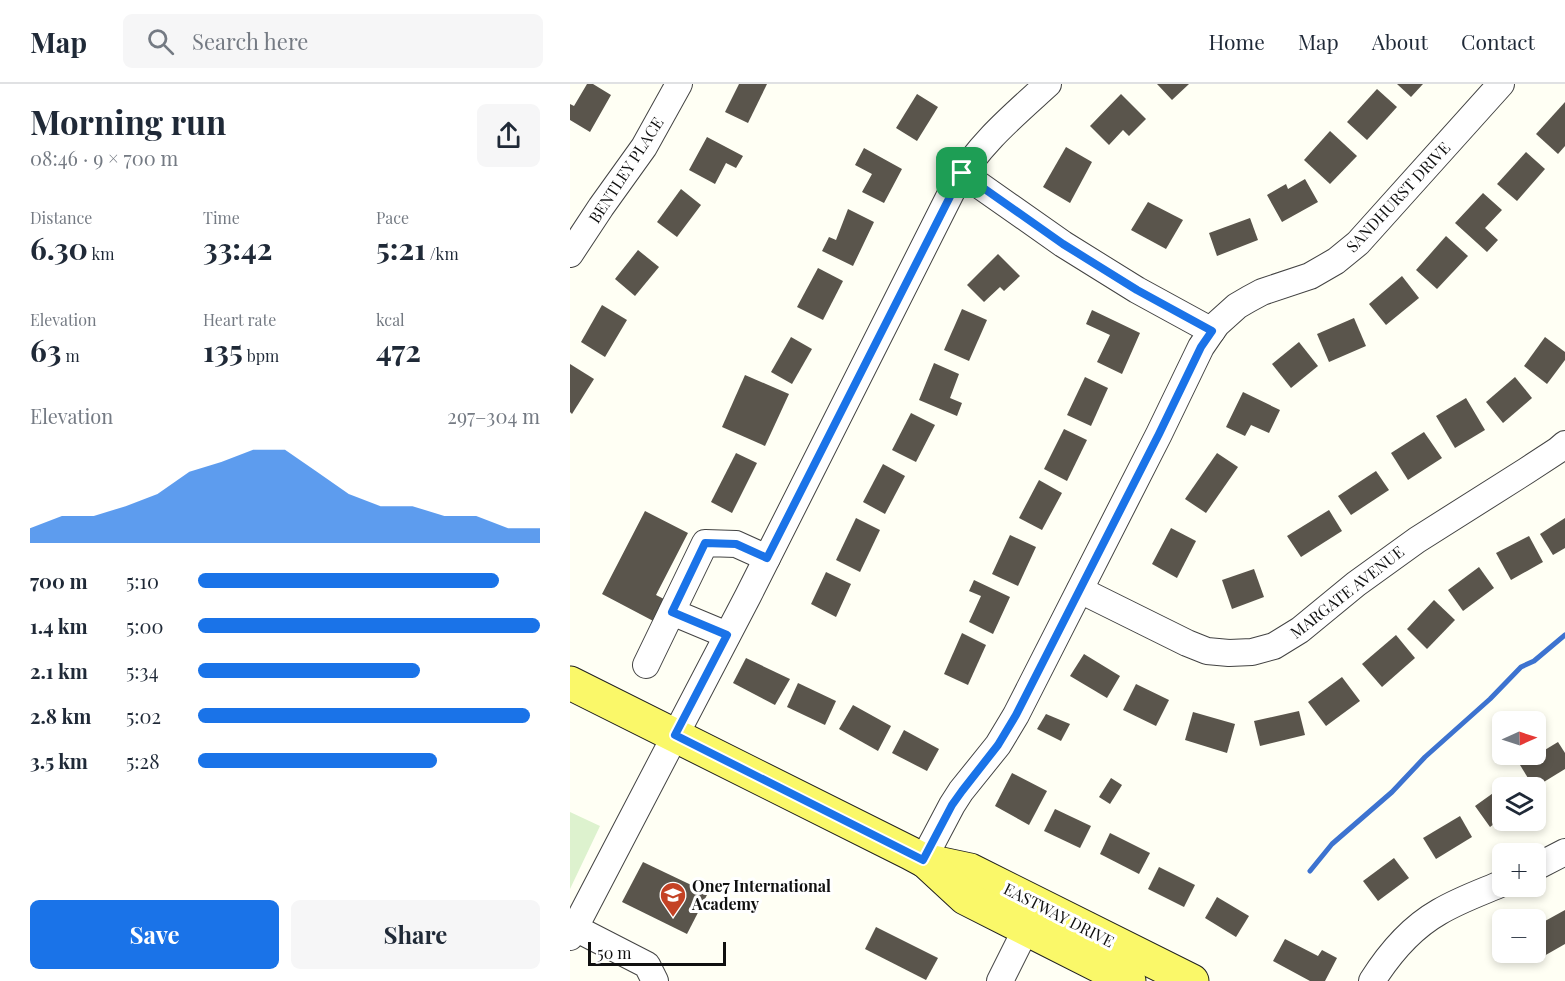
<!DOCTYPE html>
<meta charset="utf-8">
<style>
body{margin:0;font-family:"Playfair Display",serif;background:#f6f6f7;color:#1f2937;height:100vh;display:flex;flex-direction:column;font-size:22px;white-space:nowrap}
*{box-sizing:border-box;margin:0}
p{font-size:20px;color:#747a83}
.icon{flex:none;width:33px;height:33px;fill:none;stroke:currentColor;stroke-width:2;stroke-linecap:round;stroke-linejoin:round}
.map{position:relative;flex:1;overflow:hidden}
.sheet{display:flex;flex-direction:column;background:#fff;width:570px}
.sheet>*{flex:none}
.needle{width:39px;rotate:87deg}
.tools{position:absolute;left:922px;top:627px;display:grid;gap:12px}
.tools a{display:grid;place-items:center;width:54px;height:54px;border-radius:9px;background:#fff;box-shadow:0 3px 9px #0003;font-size:30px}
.scale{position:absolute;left:18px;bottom:15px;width:138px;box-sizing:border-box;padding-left:6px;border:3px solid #101010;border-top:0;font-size:16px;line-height:21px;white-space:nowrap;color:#101010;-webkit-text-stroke:4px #fff;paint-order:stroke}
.pin{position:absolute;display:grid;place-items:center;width:51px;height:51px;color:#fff;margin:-26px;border-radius:12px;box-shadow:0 3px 9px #0006}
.round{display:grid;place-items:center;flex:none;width:63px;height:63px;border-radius:9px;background:#f6f6f7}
.overview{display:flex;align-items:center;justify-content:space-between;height:102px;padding:0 30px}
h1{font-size:33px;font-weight:700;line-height:45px}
.figures{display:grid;grid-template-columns:repeat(3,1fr);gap:9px;height:102px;padding:6px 30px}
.figures div{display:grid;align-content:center}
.figures b{font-size:30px;font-weight:700}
.figures small{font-size:16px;font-weight:400}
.figures p{font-size:16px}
.chart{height:168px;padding:12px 30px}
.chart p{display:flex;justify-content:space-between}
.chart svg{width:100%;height:108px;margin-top:6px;fill:#1a73e8;opacity:.7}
.primary-button{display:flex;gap:12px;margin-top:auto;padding:12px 30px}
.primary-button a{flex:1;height:69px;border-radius:9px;background:#1a73e8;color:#fff;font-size:24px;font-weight:700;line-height:69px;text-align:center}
.primary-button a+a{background:#f6f6f7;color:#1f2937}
ul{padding:0 30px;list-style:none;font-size:20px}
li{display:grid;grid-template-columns:96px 72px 1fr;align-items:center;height:45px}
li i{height:15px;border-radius:8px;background:#1a73e8}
header{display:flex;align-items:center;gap:36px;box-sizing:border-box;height:84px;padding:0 30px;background:#fff;border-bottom:2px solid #e0e1e3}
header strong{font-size:28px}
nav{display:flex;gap:33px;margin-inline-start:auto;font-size:21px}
.search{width:420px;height:54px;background:#f6f6f7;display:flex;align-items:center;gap:15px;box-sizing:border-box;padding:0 21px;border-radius:9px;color:#747a83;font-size:22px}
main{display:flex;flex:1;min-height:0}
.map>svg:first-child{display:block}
.pitch{fill:#ddf2ce}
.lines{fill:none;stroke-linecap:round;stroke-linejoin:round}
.stream{stroke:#3d73d0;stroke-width:5}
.building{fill:#5a554c}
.minor-casing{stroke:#434343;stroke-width:28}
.major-casing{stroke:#212121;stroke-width:35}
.minor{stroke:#fff;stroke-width:26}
.major{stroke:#faf869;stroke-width:33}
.route-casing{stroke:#fff;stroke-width:12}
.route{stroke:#1a73e8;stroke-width:8}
.labels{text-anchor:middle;stroke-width:6;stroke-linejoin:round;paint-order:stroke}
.street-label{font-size:16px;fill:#101010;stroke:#fff}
.poi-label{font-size:16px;font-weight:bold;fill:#101010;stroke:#fff;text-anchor:start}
</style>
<header>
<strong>Map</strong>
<div class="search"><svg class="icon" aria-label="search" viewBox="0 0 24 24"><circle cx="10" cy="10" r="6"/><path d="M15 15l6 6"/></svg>Search here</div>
<nav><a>Home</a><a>Map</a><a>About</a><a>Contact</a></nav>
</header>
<main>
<section class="sheet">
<div class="overview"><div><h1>Morning run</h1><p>08:46 · 9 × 700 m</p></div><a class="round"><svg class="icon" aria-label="share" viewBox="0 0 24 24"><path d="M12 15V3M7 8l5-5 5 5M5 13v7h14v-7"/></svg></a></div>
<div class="figures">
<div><p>Distance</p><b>6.30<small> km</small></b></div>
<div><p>Time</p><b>33:42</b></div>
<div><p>Pace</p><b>5:21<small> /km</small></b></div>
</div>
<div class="figures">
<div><p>Elevation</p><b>63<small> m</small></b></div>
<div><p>Heart rate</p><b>135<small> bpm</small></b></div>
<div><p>kcal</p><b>472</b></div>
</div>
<div class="chart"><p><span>Elevation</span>297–304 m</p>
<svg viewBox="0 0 160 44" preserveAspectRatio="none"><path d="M0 44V38L10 33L20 33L30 29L40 24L50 15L60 11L70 6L80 6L90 15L100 24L110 29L120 29L130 33L140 33L150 38L160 38V44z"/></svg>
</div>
<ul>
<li><b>700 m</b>5:10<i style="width:88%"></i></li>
<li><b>1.4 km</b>5:00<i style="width:100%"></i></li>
<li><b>2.1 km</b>5:34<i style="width:65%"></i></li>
<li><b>2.8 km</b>5:02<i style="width:97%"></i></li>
<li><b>3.5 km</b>5:28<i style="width:70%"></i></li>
</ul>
<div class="primary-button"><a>Save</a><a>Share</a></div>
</section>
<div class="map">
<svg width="995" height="897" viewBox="0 0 995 897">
<rect width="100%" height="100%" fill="#fffff4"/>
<path class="pitch" d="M 0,728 L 30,742 L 0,805 Z"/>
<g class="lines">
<path class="stream" d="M 740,787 L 762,760 L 822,708 L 855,673 L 920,615 L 951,583 L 964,577 L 995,551"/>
</g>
<g class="building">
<path d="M 17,0 L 23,0 L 41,11 L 20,48 L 0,36 L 0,20 L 4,22 Z"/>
<path d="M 169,0 L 197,0 L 178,39 L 155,28 Z"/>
<path d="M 587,0 L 619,0 L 602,16 Z"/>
<path d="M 827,0 L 853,0 L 841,13 Z"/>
<path d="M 807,5 L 827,23 L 797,56 L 777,38 Z"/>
<path d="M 347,10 L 368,23 L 347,57 L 326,44 Z"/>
<path d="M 551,10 L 576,35 L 559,52 L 553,46 L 539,61 L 520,42 Z"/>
<path d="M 995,18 L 995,62 L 988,70 L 966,50 Z"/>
<path d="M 760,47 L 787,72 L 760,100 L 734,76 Z"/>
<path d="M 137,53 L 173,72 L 166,84 L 156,79 L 145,100 L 119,86 Z"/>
<path d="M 496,63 L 522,78 L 500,119 L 473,103 Z"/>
<path d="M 294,64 L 332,85 L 314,119 L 292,108 L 302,90 L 285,81 Z"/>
<path d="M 956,68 L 975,85 L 947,117 L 927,100 Z"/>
<path d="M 735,95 L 748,118 L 712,138 L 697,111 L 716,100 L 718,105 Z"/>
<path d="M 111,105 L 131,121 L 107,153 L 87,138 Z"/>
<path d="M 913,109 L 932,126 L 915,144 L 928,156 L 917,168 L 885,139 Z"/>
<path d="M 578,118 L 613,136 L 596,165 L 561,146 Z"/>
<path d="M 278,125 L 304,138 L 283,182 L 252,167 L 259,153 L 266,156 Z"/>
<path d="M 680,134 L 688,156 L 647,172 L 639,149 Z"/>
<path d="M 876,152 L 898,172 L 867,205 L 846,186 Z"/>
<path d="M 68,166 L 89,183 L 65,212 L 45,195 Z"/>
<path d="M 428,170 L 450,192 L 434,207 L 430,203 L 414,218 L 397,201 Z"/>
<path d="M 248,184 L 273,197 L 253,236 L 227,223 Z"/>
<path d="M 832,192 L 849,214 L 816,241 L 799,220 Z"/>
<path d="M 32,221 L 57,236 L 35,273 L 11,258 Z"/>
<path d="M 392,225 L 417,236 L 399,277 L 374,266 Z"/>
<path d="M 522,226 L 570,249 L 552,290 L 527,278 L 540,251 L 516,240 Z"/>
<path d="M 784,234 L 796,262 L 759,278 L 747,250 Z"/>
<path d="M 221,253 L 242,265 L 222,300 L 201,288 Z"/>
<path d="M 975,253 L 995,268 L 995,276 L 977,300 L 954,282 Z"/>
<path d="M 729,258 L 748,282 L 721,304 L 702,280 Z"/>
<path d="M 364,279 L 389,290 L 380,314 L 392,319 L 387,332 L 349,316 Z"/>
<path d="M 0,280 L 24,295 L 2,330 L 0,328 Z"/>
<path d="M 175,291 L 219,310 L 195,362 L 152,343 Z"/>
<path d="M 515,293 L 538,304 L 521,342 L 497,331 Z"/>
<path d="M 945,293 L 962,314 L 933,339 L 916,318 Z"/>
<path d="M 673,308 L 710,326 L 699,349 L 681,341 L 675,352 L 656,343 Z"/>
<path d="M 896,314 L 915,346 L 885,364 L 866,332 Z"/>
<path d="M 341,329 L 365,341 L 346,378 L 322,366 Z"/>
<path d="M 494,345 L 517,356 L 497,397 L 474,385 Z"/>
<path d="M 854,348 L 872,374 L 838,396 L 821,369 Z"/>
<path d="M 166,369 L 187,379 L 162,429 L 141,418 Z"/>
<path d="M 647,369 L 668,383 L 636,429 L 615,415 Z"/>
<path d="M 313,380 L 335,392 L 315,430 L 293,418 Z"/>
<path d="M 806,387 L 819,406 L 781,431 L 768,412 Z"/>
<path d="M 469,396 L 492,409 L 472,446 L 449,434 Z"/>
<path d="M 759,426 L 772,447 L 731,473 L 717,452 Z"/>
<path d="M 75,427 L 118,449 L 86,511 L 100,518 L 89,540 L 32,510 Z"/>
<path d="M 286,434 L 310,446 L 290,488 L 266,476 Z"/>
<path d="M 995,434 L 995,464 L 983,471 L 970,450 Z"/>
<path d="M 601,444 L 626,457 L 607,494 L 582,480 Z"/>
<path d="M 440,451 L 466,463 L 448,502 L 422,490 Z"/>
<path d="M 959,452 L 973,478 L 941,496 L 926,469 Z"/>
<path d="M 909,483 L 924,504 L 893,527 L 878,506 Z"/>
<path d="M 684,485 L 694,513 L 662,525 L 652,496 Z"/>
<path d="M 256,488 L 281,500 L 266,533 L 241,520 Z"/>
<path d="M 404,496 L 440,513 L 423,550 L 399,538 L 411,512 L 399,507 Z"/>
<path d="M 864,516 L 885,536 L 857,565 L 837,545 Z"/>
<path d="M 392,549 L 416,561 L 398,601 L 374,590 Z"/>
<path d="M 826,551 L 845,574 L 812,603 L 792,580 Z"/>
<path d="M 514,570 L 550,592 L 537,614 L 500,592 Z"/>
<path d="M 176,574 L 220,595 L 205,621 L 163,599 Z"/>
<path d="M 772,593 L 790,617 L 756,642 L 738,618 Z"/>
<path d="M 228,599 L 266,617 L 255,641 L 217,623 Z"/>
<path d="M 566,600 L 599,616 L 586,642 L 553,626 Z"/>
<path d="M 283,621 L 321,642 L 308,667 L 269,645 Z"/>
<path d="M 729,627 L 735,651 L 690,662 L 684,637 Z"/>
<path d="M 623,628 L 665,640 L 657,669 L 615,656 Z"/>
<path d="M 476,630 L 500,640 L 491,657 L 467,645 Z"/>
<path d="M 334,646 L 369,665 L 357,687 L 322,669 Z"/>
<path d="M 988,658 L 995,669 L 995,685 L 964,704 L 950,681 Z"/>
<path d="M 442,689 L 477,707 L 459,741 L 425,722 Z"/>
<path d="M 541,694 L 552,701 L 540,720 L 529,713 Z"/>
<path d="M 940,697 L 945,704 L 933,704 L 933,733 L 920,743 L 905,722 Z"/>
<path d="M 485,725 L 521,742 L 510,764 L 474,747 Z"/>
<path d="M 890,732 L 902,753 L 866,775 L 853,754 Z"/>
<path d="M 540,749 L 580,769 L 569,790 L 530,770 Z"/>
<path d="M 824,774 L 839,794 L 808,817 L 793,797 Z"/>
<path d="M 73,778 L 138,809 L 117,850 L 52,818 Z"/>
<path d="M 589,783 L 625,801 L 614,823 L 578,805 Z"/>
<path d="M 647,813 L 679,832 L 666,853 L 635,834 Z"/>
<path d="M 995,826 L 995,860 L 967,876 L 963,868 L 966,868 L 966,842 Z"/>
<path d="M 306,843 L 368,874 L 356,896 L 295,865 Z"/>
<path d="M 715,855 L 748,872 L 752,866 L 767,874 L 755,897 L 740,897 L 703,877 Z"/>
</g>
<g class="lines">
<g class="minor-casing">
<g id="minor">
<path d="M 392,89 L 493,160 L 567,206 L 642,247"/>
<path d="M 0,170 L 31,123 L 74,63 L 109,0"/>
<path d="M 510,506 L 617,559 L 637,567 L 659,569 L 682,568 L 704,562 L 730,546 L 786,500 L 847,456 L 956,387 L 988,366 L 995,360"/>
<path d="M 102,528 L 157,551"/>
<path d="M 76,581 L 135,459 L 166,460 L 197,474"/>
<path d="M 353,776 L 382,721 L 391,707 L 428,661 L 446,631 L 589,350 L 631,263 L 642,247 L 647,240 L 667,222 L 679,215 L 692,208 L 740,192 L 766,177 L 788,159 L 931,0"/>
<path d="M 966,783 L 995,768"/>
<path d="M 5,844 L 77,881 L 85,897"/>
<path d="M 0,853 L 178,512 L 385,101 C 410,59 443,32 478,0"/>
<path d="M 430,897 L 456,845"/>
<path d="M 802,897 C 819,870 841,844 869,828 C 889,816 912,808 933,799"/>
</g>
</g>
<g class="major-casing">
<g id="major">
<path d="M 0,599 L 340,769 L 353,776 L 400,786 L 622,897"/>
<path d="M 355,777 L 395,814 L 559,897"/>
</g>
</g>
<use href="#minor" class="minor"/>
<use href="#major" class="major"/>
</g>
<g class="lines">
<g class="route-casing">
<path id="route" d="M 392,89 L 493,160 L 567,206 L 642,247 L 631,263 L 589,350 L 446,631 L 428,661 L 392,707 L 382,721 L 353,776 L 105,651 L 157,551 L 102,528 L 135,459 L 166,460 L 197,474 Z"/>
</g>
<use href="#route" class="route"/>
</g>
<defs>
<g id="school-pin" transform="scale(1.35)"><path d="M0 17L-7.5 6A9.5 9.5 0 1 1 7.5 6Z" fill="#c44225" stroke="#fff"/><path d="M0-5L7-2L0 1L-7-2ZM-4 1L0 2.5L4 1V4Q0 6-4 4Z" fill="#fff"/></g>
</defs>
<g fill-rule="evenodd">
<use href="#school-pin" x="103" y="811"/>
</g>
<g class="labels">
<g class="street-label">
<text transform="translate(56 86) rotate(-57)" y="6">BENTLEY PLACE</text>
<text transform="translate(828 113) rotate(-47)" y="6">SANDHURST DRIVE</text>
<text transform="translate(777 508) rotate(-38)" y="6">MARGATE AVENUE</text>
<text transform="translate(489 831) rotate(27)" y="6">EASTWAY DRIVE</text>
</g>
<g class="poi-label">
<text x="122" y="808">One7 International<tspan x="122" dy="18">Academy</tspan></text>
</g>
</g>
</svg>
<div class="tools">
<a><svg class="needle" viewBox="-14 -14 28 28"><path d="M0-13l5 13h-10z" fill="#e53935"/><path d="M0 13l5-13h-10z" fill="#747a83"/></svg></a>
<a><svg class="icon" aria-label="layers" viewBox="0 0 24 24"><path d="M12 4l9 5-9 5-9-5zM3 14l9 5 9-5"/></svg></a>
<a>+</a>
<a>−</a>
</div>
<div class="scale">50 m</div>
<div class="pin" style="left:392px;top:89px;background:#1e9e55"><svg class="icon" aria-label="arrive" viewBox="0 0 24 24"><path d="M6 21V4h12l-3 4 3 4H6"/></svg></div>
</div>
</main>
